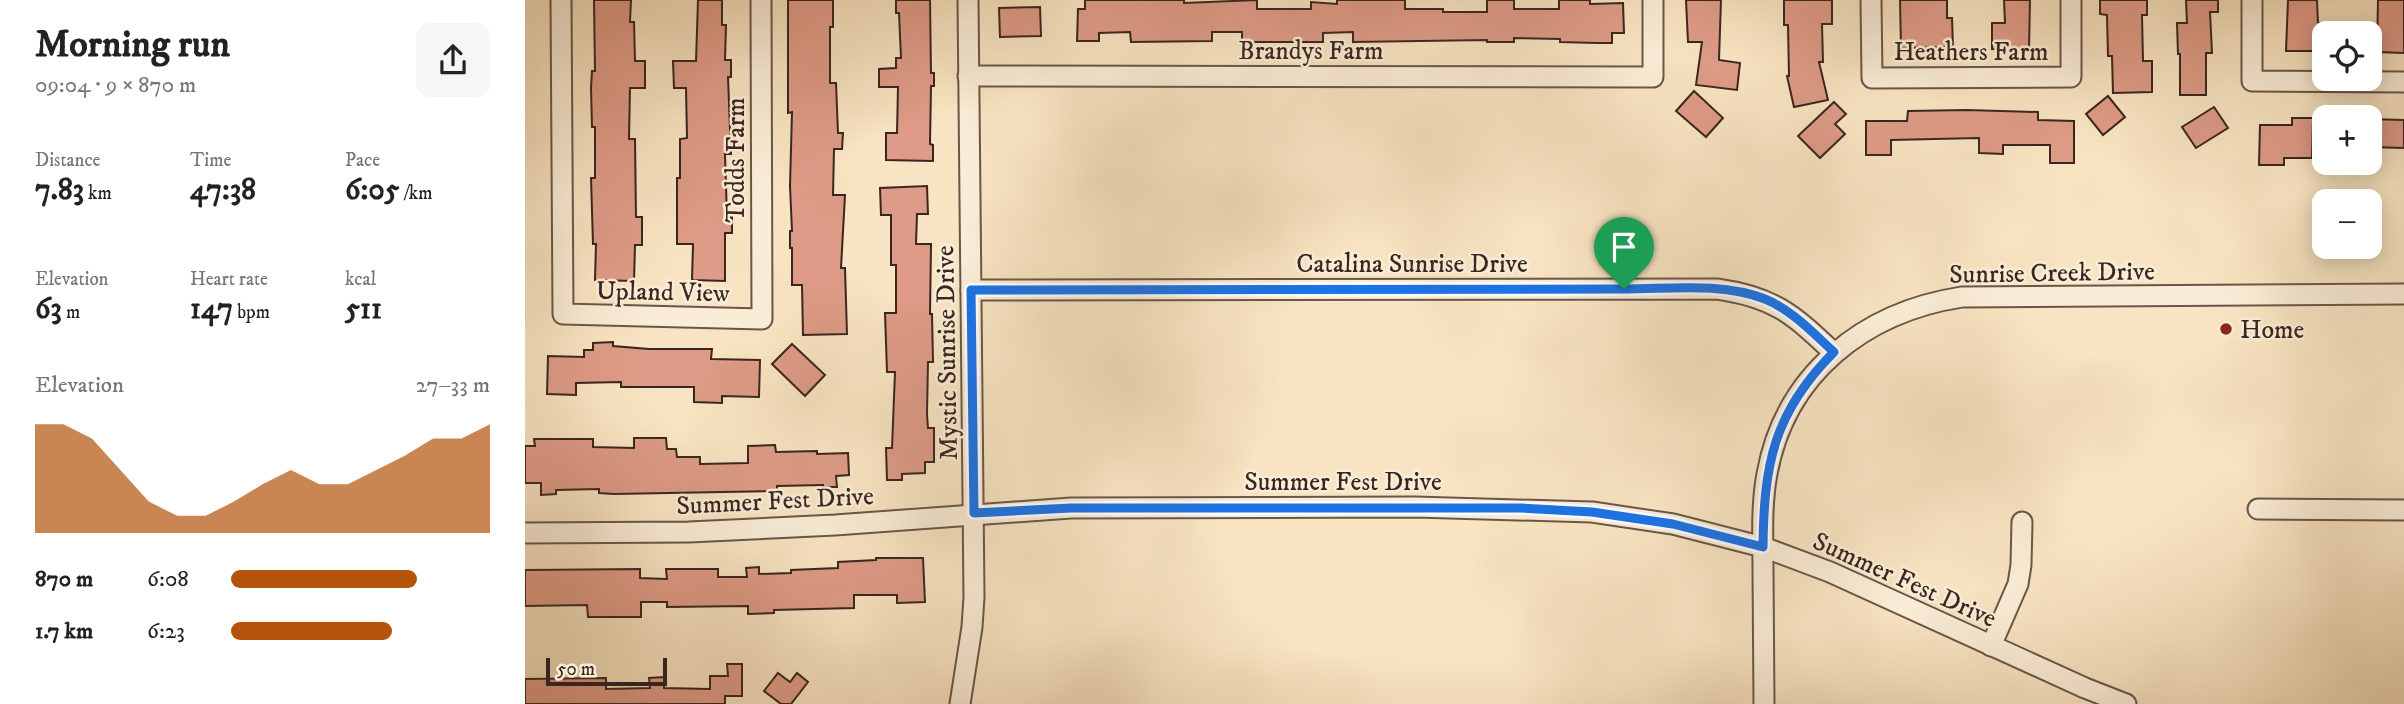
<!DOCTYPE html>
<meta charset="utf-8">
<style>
body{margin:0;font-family:"IM FELL DW Pica",serif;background:#f6f6f6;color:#222;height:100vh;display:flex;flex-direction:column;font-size:26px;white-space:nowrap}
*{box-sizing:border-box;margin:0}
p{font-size:23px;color:#767676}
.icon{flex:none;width:38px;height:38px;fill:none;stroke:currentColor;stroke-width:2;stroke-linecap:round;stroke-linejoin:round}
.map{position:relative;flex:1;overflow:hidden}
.drawer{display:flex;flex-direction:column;background:#fff;width:525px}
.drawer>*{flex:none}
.fabs{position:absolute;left:1787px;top:21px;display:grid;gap:14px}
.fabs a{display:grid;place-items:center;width:70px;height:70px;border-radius:14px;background:#fff;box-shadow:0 4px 18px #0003;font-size:35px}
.scale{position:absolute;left:21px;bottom:18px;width:121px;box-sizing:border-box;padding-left:7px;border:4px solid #3a261f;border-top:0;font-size:19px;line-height:24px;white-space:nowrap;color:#3a261f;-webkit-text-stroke:5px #faedd7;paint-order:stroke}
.pin{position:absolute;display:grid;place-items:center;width:60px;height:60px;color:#fff;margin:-72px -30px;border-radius:50% 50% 50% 0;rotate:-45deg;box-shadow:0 0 7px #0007}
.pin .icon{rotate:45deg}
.round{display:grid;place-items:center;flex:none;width:74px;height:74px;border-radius:14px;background:#f6f6f6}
.overview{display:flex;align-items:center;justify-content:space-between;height:119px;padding:0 35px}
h1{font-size:38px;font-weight:700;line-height:52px}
.stats{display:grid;grid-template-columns:repeat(3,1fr);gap:10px;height:119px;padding:7px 35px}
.stats div{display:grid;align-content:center}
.stats b{font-size:30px;font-weight:700}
.stats small{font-size:19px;font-weight:400}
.stats p{font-size:19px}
.chart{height:196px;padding:14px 35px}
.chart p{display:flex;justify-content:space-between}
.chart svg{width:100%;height:126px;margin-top:7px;fill:#b45309;opacity:.7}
ul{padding:0 35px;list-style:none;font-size:23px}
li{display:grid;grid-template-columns:112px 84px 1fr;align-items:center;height:52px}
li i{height:18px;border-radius:9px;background:#b45309}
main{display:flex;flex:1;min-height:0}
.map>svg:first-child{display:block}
.building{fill:#de9b87;stroke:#3a261f;stroke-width:2}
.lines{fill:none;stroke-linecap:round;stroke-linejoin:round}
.minor-casing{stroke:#6a5648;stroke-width:23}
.minor{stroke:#faedd7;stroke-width:19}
.route-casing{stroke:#fff;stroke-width:14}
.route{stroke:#1a73e8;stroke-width:9}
.poi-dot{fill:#8f2418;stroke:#faedd7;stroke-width:2.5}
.labels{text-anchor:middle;stroke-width:5;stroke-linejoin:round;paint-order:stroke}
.street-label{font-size:26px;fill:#3a261f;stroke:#faedd7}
.poi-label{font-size:26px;fill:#3a261f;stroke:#faedd7;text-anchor:start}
</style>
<main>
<section class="drawer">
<div class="overview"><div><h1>Morning run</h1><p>09:04 · 9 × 870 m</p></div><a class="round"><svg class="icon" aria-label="share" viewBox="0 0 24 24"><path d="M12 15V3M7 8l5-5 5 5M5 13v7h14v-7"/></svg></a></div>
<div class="stats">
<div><p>Distance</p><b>7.83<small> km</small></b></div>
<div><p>Time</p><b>47:38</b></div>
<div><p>Pace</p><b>6:05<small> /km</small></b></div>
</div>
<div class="stats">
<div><p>Elevation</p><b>63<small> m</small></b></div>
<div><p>Heart rate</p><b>147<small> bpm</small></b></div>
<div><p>kcal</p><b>511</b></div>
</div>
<div class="chart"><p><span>Elevation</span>27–33 m</p>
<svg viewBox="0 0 160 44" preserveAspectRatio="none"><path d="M0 44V6L10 6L20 11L30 22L40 33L50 38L60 38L70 33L80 27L90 22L100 27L110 27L120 22L130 17L140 11L150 11L160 6V44z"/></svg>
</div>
<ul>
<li><b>870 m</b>6:08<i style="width:72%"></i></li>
<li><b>1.7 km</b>6:23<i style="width:62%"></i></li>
</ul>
</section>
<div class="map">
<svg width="1879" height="704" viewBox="0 0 1879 704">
<rect width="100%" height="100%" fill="#f8e4c2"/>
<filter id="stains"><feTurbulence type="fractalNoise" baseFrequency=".00286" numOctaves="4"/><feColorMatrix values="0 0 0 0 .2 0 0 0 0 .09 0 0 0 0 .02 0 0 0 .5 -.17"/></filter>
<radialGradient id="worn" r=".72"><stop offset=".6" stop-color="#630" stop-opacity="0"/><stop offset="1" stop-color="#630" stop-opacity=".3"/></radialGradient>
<g class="building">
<path d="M 69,0 L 106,0 L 105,22 L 109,22 L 110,61 L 120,61 L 120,88 L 105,88 L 104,139 L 110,139 L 111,217 L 117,217 L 117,245 L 110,245 L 109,281 L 70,280 L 71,244 L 68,244 L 66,178 L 70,178 L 70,127 L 67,127 L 66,88 L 67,71 L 70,71 Z"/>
<path d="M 173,0 L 197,0 L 197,25 L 201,25 L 200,60 L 206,60 L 206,77 L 203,77 L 206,154 L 200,154 L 202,217 L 207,217 L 207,233 L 200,233 L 200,281 L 167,280 L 168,244 L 152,244 L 152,178 L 155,178 L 155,139 L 162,138 L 161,88 L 149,88 L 148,61 L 171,61 Z"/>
<path d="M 263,0 L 308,0 L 308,27 L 305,27 L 305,83 L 311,83 L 313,133 L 318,133 L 317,149 L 309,149 L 308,195 L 320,195 L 316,268 L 320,268 L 322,334 L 278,335 L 277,285 L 267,285 L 267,248 L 265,248 L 265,231 L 267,231 L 265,186 L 267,112 L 263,113 Z"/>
<path d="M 371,0 L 405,0 L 406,73 L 409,73 L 409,86 L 406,86 L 405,144 L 408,145 L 408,161 L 361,160 L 361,133 L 372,133 L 373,87 L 354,87 L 354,69 L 371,68 L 371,58 L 376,58 L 374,13 L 371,13 Z"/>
<path d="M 560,0 L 659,0 L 659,3 L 732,0 L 732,9 L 786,9 L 786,2 L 812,4 L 812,0 L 880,0 L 880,9 L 918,9 L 918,12 L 962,12 L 962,0 L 989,0 L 989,9 L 1034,9 L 1034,0 L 1065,0 L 1065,4 L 1098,3 L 1099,33 L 1087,33 L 1087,43 L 1072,43 L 1035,42 L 1035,39 L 989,38 L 989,42 L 962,42 L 962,40 L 828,42 L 828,32 L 798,33 L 798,42 L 717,42 L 717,32 L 687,32 L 687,41 L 606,42 L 605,32 L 574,33 L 574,41 L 552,41 L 553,9 L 560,9 Z"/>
<path d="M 1161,0 L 1196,0 L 1194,60 L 1215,63 L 1212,90 L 1171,85 L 1177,42 L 1163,42 Z"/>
<path d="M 1259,0 L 1307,0 L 1307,24 L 1297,24 L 1298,62 L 1294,62 L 1303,100 L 1269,107 L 1262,76 L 1264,76 L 1263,25 L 1259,25 Z"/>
<path d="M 1375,0 L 1422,0 L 1422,18 L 1427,18 L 1428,47 L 1376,48 Z"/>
<path d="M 1479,0 L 1505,0 L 1504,50 L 1467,49 L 1467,23 L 1480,23 Z"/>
<path d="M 1575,0 L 1622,0 L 1622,15 L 1617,15 L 1618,61 L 1627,61 L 1627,92 L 1588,93 L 1587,56 L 1583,56 L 1582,15 L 1575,14 Z"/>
<path d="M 1661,0 L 1693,0 L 1693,12 L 1685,12 L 1687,53 L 1681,53 L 1681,95 L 1655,95 L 1655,54 L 1653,54 L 1652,23 L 1662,23 Z"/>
<path d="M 1763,0 L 1792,0 L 1793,23 L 1799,23 L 1799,51 L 1761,51 Z"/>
<path d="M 1853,0 L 1879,0 L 1879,53 L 1852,52 Z"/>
<path d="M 515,7 L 516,36 L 475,37 L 474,8 Z"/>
<path d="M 1169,91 L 1198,118 L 1181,137 L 1151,111 Z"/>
<path d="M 1583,96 L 1600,117 L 1578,135 L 1561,114 Z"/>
<path d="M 1309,102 L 1321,114 L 1310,124 L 1320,134 L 1295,158 L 1273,136 Z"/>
<path d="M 1689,107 L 1703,128 L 1671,148 L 1657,127 Z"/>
<path d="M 1442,110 L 1513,112 L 1513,120 L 1549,121 L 1549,163 L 1525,163 L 1525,145 L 1478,145 L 1478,154 L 1454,153 L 1454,138 L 1366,140 L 1366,155 L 1341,155 L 1341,121 L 1382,121 L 1383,111 Z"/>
<path d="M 1767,118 L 1788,118 L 1787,158 L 1759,158 L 1759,165 L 1734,165 L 1735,125 L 1767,125 Z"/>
<path d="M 1844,119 L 1879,120 L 1879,148 L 1844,147 Z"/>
<path d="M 402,186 L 403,214 L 392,214 L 391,244 L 406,244 L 405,314 L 407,314 L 408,362 L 403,362 L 402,414 L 403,428 L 409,428 L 409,462 L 400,462 L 400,473 L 377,474 L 377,480 L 362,480 L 361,448 L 367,448 L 370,372 L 362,372 L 360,313 L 371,313 L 371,265 L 366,265 L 366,215 L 356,215 L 355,188 Z"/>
<path d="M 88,342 L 88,346 L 124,349 L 187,349 L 186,359 L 235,360 L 234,397 L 197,396 L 197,403 L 169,402 L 169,387 L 96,387 L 96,382 L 51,383 L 51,395 L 22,394 L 23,356 L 59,357 L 59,350 L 68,350 L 68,343 Z"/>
<path d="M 267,344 L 300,375 L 280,396 L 247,364 Z"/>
<path d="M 109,438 L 141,438 L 142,449 L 151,449 L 152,457 L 175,457 L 175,464 L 223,463 L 223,446 L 250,445 L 251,452 L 292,451 L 292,454 L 323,453 L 324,475 L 311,476 L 312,487 L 298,487 L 298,485 L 252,486 L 252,491 L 89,494 L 74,493 L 74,489 L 31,490 L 31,494 L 16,495 L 16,483 L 0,483 L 0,446 L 10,446 L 9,439 L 68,439 L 68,447 L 109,448 Z"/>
<path d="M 351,558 L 398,558 L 400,602 L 372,603 L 372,595 L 329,595 L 329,608 L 249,610 L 249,613 L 223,614 L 223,606 L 142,607 L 142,602 L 116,602 L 116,617 L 63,617 L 62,605 L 0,606 L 0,570 L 115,569 L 115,578 L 142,579 L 141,569 L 193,569 L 193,577 L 222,577 L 221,568 L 234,567 L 234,574 L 266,573 L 266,570 L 313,568 L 313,562 L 351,560 Z"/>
<path d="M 202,664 L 217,664 L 217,696 L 200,696 L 200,704 L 0,704 L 0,679 L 81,678 L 81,689 L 125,688 L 124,678 L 139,677 L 139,688 L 185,689 L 185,676 L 203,676 Z"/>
<path d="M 253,673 L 265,682 L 272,673 L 283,682 L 266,704 L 256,704 L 239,691 Z"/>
</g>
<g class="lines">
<g class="minor-casing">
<g id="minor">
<path d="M 36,0 L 38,314 L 237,319 L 236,0"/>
<path d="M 1346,0 L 1347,78 L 1546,77 L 1546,0"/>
<path d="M 1727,0 L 1727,81 L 1879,82"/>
<path d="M 443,76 L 1128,77 L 1128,0"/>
<path d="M 446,290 L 1192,289 C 1249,297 1268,314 1309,353"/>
<path d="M 1733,509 L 1879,510"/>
<path d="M 0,533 L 164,532 L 310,525 L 546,508 L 890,507 L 1067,512 L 1148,524 L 1238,547 L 1305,572 L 1560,688 L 1601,704"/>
<path d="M 1466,646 L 1493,584 L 1496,565 L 1497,522"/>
<path d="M 435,704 L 447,627 L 449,597 L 443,0"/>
<path d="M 1239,704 C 1239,659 1238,615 1238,570 C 1238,539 1236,506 1242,474 C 1260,374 1339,312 1437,297 L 1879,294"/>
</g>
</g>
<use href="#minor" class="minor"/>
</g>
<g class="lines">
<g class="route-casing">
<path id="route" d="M 1099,289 C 1145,289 1197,282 1240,299 C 1267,310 1288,333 1309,352 C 1248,413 1239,465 1238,547 L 1148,524 L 1067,512 L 996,508 L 546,508 L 449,513 L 446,290 Z"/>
</g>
<use href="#route" class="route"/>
</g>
<circle class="poi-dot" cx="1701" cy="329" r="7"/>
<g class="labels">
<g class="street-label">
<text x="786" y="59">Brandys Farm</text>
<text x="1446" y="60">Heathers Farm</text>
<text transform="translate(210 160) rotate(-90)" y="9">Todds Farm</text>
<text x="887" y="272">Catalina Sunrise Drive</text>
<text transform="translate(1527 272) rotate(-1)" y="9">Sunrise Creek Drive</text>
<text transform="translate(138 291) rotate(1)" y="9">Upland View</text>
<text transform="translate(421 353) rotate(-91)" y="9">Mystic Sunrise Drive</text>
<text x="818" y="490">Summer Fest Drive</text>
<text transform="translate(250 500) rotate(-3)" y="9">Summer Fest Drive</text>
<text transform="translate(1380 579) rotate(24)" y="9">Summer Fest Drive</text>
</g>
<g class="poi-label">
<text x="1715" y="338">Home</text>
</g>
</g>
<rect width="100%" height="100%" filter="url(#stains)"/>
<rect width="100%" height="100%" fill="url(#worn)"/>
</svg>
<div class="fabs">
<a><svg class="icon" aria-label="locate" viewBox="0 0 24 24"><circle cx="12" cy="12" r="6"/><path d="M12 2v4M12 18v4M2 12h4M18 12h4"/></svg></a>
<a>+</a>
<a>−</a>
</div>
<div class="scale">50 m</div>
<div class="pin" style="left:1099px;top:289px;background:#1e9e55"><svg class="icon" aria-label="arrive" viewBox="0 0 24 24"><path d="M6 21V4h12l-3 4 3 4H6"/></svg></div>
</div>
</main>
